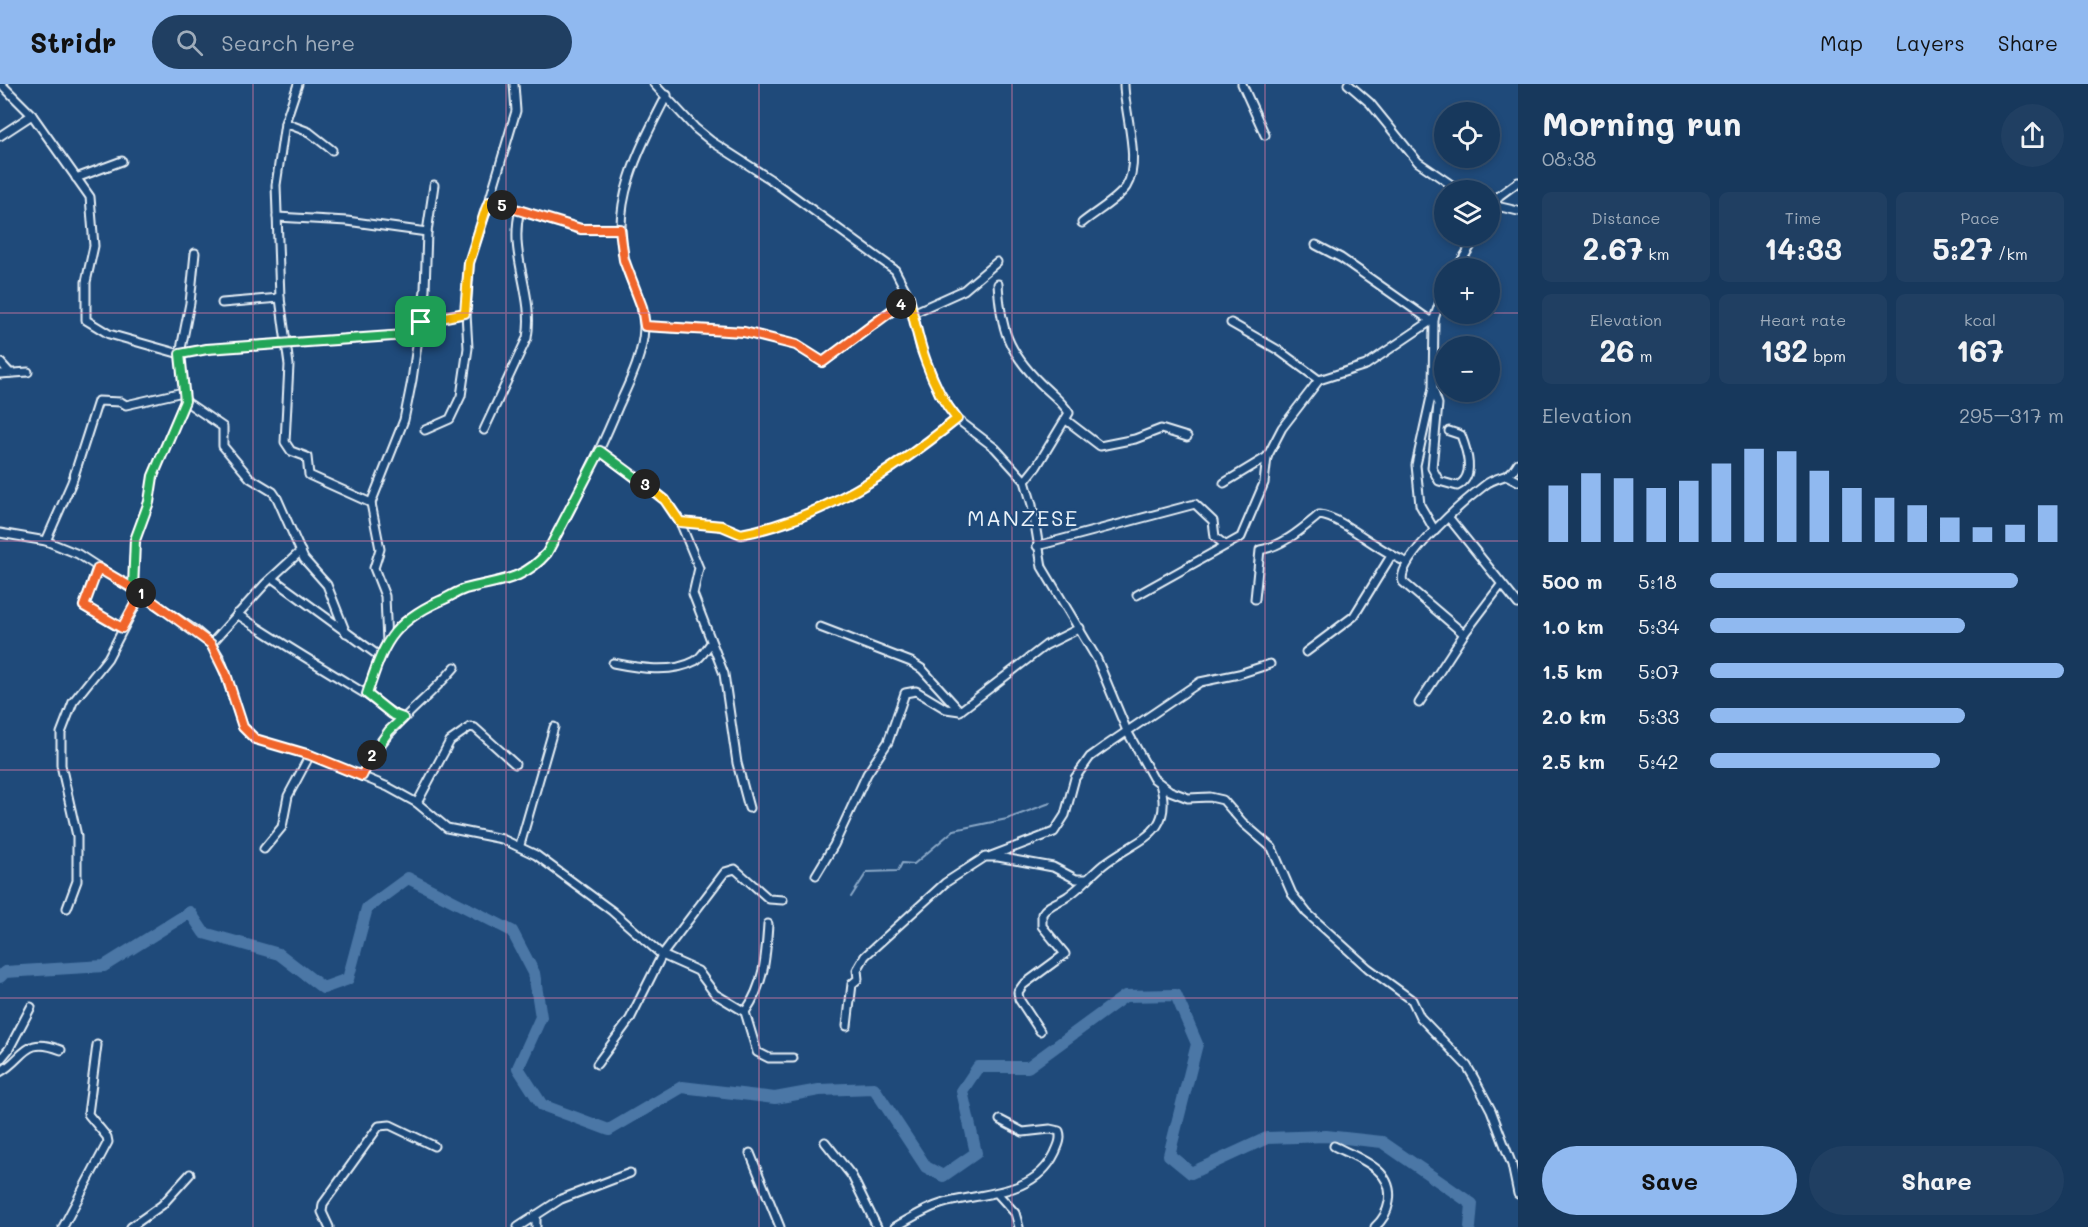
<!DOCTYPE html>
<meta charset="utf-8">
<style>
body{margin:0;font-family:Mali,sans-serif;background:#203f62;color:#f1f3f6;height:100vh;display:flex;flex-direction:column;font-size:22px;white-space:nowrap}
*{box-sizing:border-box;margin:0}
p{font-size:20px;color:#9eacbb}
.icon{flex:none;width:33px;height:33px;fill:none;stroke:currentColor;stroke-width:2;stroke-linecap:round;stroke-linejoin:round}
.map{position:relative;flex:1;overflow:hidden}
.drawer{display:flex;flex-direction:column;background:#17385c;width:570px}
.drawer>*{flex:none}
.tools{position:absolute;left:1434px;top:18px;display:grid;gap:12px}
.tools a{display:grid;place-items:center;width:66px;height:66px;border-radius:50%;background:#17385c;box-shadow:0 3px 9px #0003,0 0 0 2px #365272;font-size:30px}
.pin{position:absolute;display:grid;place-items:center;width:51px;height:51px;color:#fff;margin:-26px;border-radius:12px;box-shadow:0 3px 9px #0006}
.km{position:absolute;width:30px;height:30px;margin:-15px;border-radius:50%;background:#222;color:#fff;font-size:16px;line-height:30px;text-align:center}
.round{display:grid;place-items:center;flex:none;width:63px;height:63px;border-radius:32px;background:#203f62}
.headline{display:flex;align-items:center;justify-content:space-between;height:102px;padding:0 24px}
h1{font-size:33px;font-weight:800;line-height:45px}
.stats{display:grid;grid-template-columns:repeat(3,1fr);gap:9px;height:102px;padding:6px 24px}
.stats div{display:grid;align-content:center;border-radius:9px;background:#203f62;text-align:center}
.stats b{font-size:30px;font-weight:800}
.stats small{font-size:16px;font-weight:400}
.stats p{font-size:16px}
.chart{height:168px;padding:12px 24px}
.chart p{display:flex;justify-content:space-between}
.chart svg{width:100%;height:108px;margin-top:6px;stroke:#90b9f0;stroke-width:6}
.button{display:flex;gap:12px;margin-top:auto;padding:12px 24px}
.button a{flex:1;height:69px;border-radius:36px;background:#90b9f0;color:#111;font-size:24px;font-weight:800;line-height:69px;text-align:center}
.button a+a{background:#203f62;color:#f1f3f6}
ul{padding:0 24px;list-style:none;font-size:20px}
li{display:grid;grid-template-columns:96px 72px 1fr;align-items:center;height:45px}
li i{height:15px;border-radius:8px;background:#90b9f0}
header{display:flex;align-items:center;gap:36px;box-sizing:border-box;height:84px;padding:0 30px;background:#90b9f0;color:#111}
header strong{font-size:28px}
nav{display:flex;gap:33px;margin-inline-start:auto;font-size:21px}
.search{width:420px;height:54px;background:#203f62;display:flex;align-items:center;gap:15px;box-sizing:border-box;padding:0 21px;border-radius:33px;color:#9eacbb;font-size:22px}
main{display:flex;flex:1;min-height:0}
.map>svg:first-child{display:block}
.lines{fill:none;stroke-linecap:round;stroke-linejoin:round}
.stream{stroke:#8aa8c7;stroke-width:2}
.river{stroke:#4b77a6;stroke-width:12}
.minor-casing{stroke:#e8f1f8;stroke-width:11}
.minor{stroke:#1f4a7a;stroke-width:7}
.split-1-casing{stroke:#fff;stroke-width:12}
.split-2-casing{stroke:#fff;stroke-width:12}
.split-3-casing{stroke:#fff;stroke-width:12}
.split-4-casing{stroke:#fff;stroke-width:12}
.split-5-casing{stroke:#fff;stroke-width:12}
.split-6-casing{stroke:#fff;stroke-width:12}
.split-1{stroke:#22a559;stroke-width:8}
.split-2{stroke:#f0652b;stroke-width:8}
.split-3{stroke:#22a559;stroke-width:8}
.split-4{stroke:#f5b400;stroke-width:8}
.split-5{stroke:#f0652b;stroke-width:8}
.split-6{stroke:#f5b400;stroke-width:8}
.grid{fill:none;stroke:#d37aa2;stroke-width:1.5;stroke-opacity:0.55}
.labels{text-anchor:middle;stroke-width:4.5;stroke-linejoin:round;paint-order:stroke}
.quarter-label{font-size:22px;letter-spacing:1.5px;fill:#e8f1f8;stroke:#1f4a7a}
</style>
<header>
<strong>Stridr</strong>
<div class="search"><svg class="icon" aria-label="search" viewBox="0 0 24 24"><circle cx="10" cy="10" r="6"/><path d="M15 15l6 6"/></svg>Search here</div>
<nav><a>Map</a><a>Layers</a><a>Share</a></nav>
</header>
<main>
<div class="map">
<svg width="1518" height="1143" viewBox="0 0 1518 1143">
<rect width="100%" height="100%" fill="#1f4a7a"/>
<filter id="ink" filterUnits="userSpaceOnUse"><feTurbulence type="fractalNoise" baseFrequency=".0167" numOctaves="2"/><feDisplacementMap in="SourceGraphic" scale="12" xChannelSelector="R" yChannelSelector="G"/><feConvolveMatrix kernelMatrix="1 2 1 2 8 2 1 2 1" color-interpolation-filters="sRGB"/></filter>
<g filter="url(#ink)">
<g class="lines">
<path class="stream" d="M 851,813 L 867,788 L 898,787 L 902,779 L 914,780 L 954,746 L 1007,735 L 1050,719"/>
<path class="river" d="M 0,893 L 5,888 L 104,882 L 190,828 L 204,849 L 279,870 L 323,904 L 348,895 L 367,824 L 408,794 L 512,847 L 534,889 L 541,933 L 518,984 L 542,1021 L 609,1046 L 682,1003 L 775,1014 L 819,1006 L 874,1004 L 926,1083 L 943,1092 L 976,1069 L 962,1007 L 978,983 L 1028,983 L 1125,912 L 1176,911 L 1197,960 L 1169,1071 L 1191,1089 L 1267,1054 L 1326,1052 L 1382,1058 L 1472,1120 L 1470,1143"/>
<g class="minor-casing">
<g id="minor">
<path d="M 1,0 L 32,31 L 90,113 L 94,162 L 86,198 L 86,236 L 109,250 L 180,270 L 207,265 L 420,250"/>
<path d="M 298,0 L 285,39 L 276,101 L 280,214 L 289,281 L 285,358 L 291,367 L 307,373 L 309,391 L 371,419"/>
<path d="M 654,0 L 695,44 L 711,57 L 770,95 L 895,186 L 909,213 L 921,265 L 940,311 L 957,335 L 995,364 L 1025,397 L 1032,421 L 1042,483 L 1097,575 L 1127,647 L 1153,694 L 1170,707 L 1188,714 L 1210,713 L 1223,716 L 1243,739 L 1272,764 L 1292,810 L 1307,829 L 1368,884 L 1412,916 L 1420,933 L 1467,982 L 1474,994 L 1491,1026 L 1512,1081 L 1518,1110"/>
<path d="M 1242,0 L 1265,51"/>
<path d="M 1348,0 L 1370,19 L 1418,78 L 1459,106"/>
<path d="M 285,39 L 309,48 L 332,66"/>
<path d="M 0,52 L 32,31"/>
<path d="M 76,94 L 122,77"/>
<path d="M 489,118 L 516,27 L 514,0"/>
<path d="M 1492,121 L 1518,127"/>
<path d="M 1490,129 L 1499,112 L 1518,98"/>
<path d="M 277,133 L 347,137 L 427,148"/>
<path d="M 1082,139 C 1095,128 1116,117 1126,103 C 1142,78 1124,28 1124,0"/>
<path d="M 1316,161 L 1341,174 L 1431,237"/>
<path d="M 195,169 L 190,219 L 180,270 L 185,317 L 223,343 L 223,362 L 250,394 L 273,408 L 277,414 L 304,475 L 327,501 L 346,549"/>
<path d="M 1457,184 L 1477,152"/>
<path d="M 998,200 C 1001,245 1007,266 1040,299 C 1049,308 1063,318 1069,329 L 1037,382 L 1025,397"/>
<path d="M 222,219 L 280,214"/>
<path d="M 913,229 L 964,206 L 997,178"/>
<path d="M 421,238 L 466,229"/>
<path d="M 1231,239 L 1278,266 L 1319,296"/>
<path d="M 645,242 L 744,248 L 796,261 L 823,278 L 909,213"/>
<path d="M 0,278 L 10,289"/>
<path d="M 0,290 L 28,288"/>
<path d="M 1433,305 L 1438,320 L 1432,384 L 1439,397 L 1457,402 C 1476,393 1467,367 1461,351 L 1449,347"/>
<path d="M 1066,336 L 1100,362 L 1135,355 L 1161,345 L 1187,353"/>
<path d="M 425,346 L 450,335 L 461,312 L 468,264 L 466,229 L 469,179 L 489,118 L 581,145 L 620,145"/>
<path d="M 484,346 L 527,254 C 535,210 508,171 520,126"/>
<path d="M 600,367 L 665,416 L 680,438 L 699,484 L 693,510 L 724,590 L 737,679 L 749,724"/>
<path d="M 1508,392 L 1518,397"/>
<path d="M 1224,399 L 1267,373 L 1282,344 L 1319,296 L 1366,281 L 1434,235"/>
<path d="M 1449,434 L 1518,520"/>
<path d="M 680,438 L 722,442 L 741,450 C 822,435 894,386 957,335"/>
<path d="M 1435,447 L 1420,421 L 1416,381 L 1433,304 L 1434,235 L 1444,206"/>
<path d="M 0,449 L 46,457 L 78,470 L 195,546 L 211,560 L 220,574 L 243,643 L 255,655 L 310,671 L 388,703 L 417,719 L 447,744 L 502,755 L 536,771 L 612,827 L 662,871 L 698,887 L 715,910 L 745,928 L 757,968 L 769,974 L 793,974"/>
<path d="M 46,457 L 72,398 L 98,317 L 121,318 L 126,321 L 183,308"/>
<path d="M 1037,462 L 1195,420 L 1213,437 L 1215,453 L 1225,461"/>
<path d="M 97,484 L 84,522 L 122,545"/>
<path d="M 272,494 L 379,572"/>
<path d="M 133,504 L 135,456 L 149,418 L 153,392 L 185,317"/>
<path d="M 1137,511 L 1241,453 L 1264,399 L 1267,373"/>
<path d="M 1255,515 L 1260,466 C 1283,462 1302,445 1319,431 C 1343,433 1380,469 1407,478"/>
<path d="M 237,530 C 279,558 321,583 364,609 C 378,617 388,630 403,634"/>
<path d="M 820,543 L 911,578 L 922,585 L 960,627"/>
<path d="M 1464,550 L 1403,498 C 1394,477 1468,414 1485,401 C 1499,390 1508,397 1518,379"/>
<path d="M 387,559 L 385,512 L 374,484 L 380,465 L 371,419 L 404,336 L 412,296 L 425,206 L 427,148 L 434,101"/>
<path d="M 211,560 L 266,499 L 301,467"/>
<path d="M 1306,568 L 1354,532 L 1391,472"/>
<path d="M 613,579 C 638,584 671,590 695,577 C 701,574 706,565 711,559"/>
<path d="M 367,610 C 383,561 390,539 440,517 C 448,514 456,508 465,505 C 498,495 522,498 547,469 C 573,421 598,372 619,321 C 630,297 643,271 644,244 C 645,218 629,198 624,174 C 611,115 641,62 667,11"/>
<path d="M 1419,619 L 1464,550 L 1501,501"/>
<path d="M 362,692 C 383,644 422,622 455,583"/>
<path d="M 417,719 L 450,657 L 470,643 L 475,644 L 515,680"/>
<path d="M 520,761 L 554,643"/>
<path d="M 264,765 L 282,743 L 288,712 L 310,671"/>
<path d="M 991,772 L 1054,748 L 1065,731 L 1075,694 L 1090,673 L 1104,663 L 1200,598 L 1239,590 L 1270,580"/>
<path d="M 816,791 L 834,761 L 867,690 L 888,658 L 905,609 L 916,607 L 946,625 L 960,627 L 1046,561 L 1080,544"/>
<path d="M 67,824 L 77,797 L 77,752 L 61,681 L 61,649 L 73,618 L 108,574 L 142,509"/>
<path d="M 745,928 C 764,901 766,873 768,840"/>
<path d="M 847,942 L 852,900 L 858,895 L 857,886 L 865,872 L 945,799 L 985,773 L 998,773 L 1053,783 L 1076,795 L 1088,795"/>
<path d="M 1040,947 L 1019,915 L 1018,908 L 1023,901 L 1065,870 L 1042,842 L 1042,830 C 1048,820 1060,818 1068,812 C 1081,803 1091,791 1103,781 C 1135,755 1175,752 1160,700"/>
<path d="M 0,976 L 9,965 L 31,923"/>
<path d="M 597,980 L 630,935 L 662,871 L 725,788 L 735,785 L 769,815 L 783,816"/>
<path d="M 0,988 C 25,974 24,951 61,966"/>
<path d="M 825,1058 L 852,1092 L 877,1143"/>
<path d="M 1334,1062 C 1358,1074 1395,1085 1389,1118 C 1387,1129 1383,1136 1375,1143"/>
<path d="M 750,1069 L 780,1143"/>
<path d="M 997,1109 L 1015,1129 L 1019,1143"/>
<path d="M 63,1143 L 108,1058 L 107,1053 L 88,1030 L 97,961"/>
<path d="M 131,1143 L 162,1121 L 190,1090"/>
<path d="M 329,1143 L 322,1128 L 323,1120 L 379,1042 L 390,1041 L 434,1062"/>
<path d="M 518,1143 L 561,1115 L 630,1089"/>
<path d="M 536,1143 L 536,1131"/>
<path d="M 895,1143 C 910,1135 924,1125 941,1120 C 981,1108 1034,1113 1055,1069 C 1058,1062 1062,1055 1059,1047 L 1050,1045 L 1023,1048 L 1000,1036"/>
</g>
</g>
<use href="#minor" class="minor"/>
</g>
</g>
<g class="lines" filter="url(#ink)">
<g class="split-1-casing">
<path id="split-1" d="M 141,509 L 133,504 L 135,456 L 149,418 L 153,392 L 185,317 L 180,270 L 207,265 L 420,250 L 421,238"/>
</g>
<g class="split-2-casing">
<path id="split-2" d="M 141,509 L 122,544 L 84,522 L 98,484 L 141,509 L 211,560 L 226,590 L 243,643 L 255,655 L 310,671 L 362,692 L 372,671"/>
</g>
<g class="split-3-casing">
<path id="split-3" d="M 372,671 L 389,647 L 403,634 L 392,630 L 367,610 C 383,561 391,539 440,517 C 448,514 456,508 465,505 C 498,496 522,498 547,469 L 600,367 L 645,400"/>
</g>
<g class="split-4-casing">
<path id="split-4" d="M 645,400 L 665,416 L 680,438 L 722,442 L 741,450 C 822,435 894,386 957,335 C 929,301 918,256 909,213 L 901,220"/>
</g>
<g class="split-5-casing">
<path id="split-5" d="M 502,121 L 581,145 L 620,145 L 624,176 L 642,223 L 645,242 L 744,248 L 796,261 L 823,278 L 901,220"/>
</g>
<g class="split-6-casing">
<path id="split-6" d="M 421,238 L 465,229 L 469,179 L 486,125 L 489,118 L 502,121"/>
</g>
<use href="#split-1" class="split-1"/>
<use href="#split-2" class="split-2"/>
<use href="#split-3" class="split-3"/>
<use href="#split-4" class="split-4"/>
<use href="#split-5" class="split-5"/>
<use href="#split-6" class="split-6"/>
</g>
<path class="grid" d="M 253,0 L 253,1143M 506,0 L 506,1143M 759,0 L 759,1143M 1012,0 L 1012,1143M 1265,0 L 1265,1143M 0,229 L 1444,229M 1490,229 L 1518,229M 0,457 L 1518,457M 0,686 L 1518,686M 0,914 L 1518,914"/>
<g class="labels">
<g class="quarter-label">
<text x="1023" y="442">MANZESE</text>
</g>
</g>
</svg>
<div class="tools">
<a><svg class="icon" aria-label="locate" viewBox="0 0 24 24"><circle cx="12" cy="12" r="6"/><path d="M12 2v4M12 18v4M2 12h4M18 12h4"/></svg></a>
<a><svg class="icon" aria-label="layers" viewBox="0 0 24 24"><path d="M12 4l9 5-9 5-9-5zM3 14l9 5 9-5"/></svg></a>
<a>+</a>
<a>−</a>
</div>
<div class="pin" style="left:421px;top:238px;background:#1e9e55"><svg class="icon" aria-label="arrive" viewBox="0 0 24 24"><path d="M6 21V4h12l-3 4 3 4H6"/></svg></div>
<b class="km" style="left:141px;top:509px">1</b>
<b class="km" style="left:372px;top:671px">2</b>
<b class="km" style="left:645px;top:400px">3</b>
<b class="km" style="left:901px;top:220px">4</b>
<b class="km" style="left:502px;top:121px">5</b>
</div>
<section class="drawer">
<div class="headline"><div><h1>Morning run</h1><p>08:38</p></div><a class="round"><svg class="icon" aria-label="share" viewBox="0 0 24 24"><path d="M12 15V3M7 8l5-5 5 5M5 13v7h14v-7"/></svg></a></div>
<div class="stats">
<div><p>Distance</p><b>2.67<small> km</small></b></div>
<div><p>Time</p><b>14:33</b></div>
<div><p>Pace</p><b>5:27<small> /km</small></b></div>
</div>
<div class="stats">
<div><p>Elevation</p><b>26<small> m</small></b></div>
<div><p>Heart rate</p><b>132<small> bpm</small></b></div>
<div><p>kcal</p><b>167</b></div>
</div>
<div class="chart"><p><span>Elevation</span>295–317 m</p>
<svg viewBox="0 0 160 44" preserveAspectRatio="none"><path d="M5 44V21M15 44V16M25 44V18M35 44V22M45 44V19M55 44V12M65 44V6M75 44V7M85 44V15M95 44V22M105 44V26M115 44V29M125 44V34M135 44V38M145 44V37M155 44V29"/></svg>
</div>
<ul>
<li><b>500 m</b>5:18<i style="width:87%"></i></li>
<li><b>1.0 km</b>5:34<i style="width:72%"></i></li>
<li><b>1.5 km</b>5:07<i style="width:100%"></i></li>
<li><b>2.0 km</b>5:33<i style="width:72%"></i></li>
<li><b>2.5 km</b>5:42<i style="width:65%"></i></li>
</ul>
<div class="button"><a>Save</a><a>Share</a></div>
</section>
</main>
